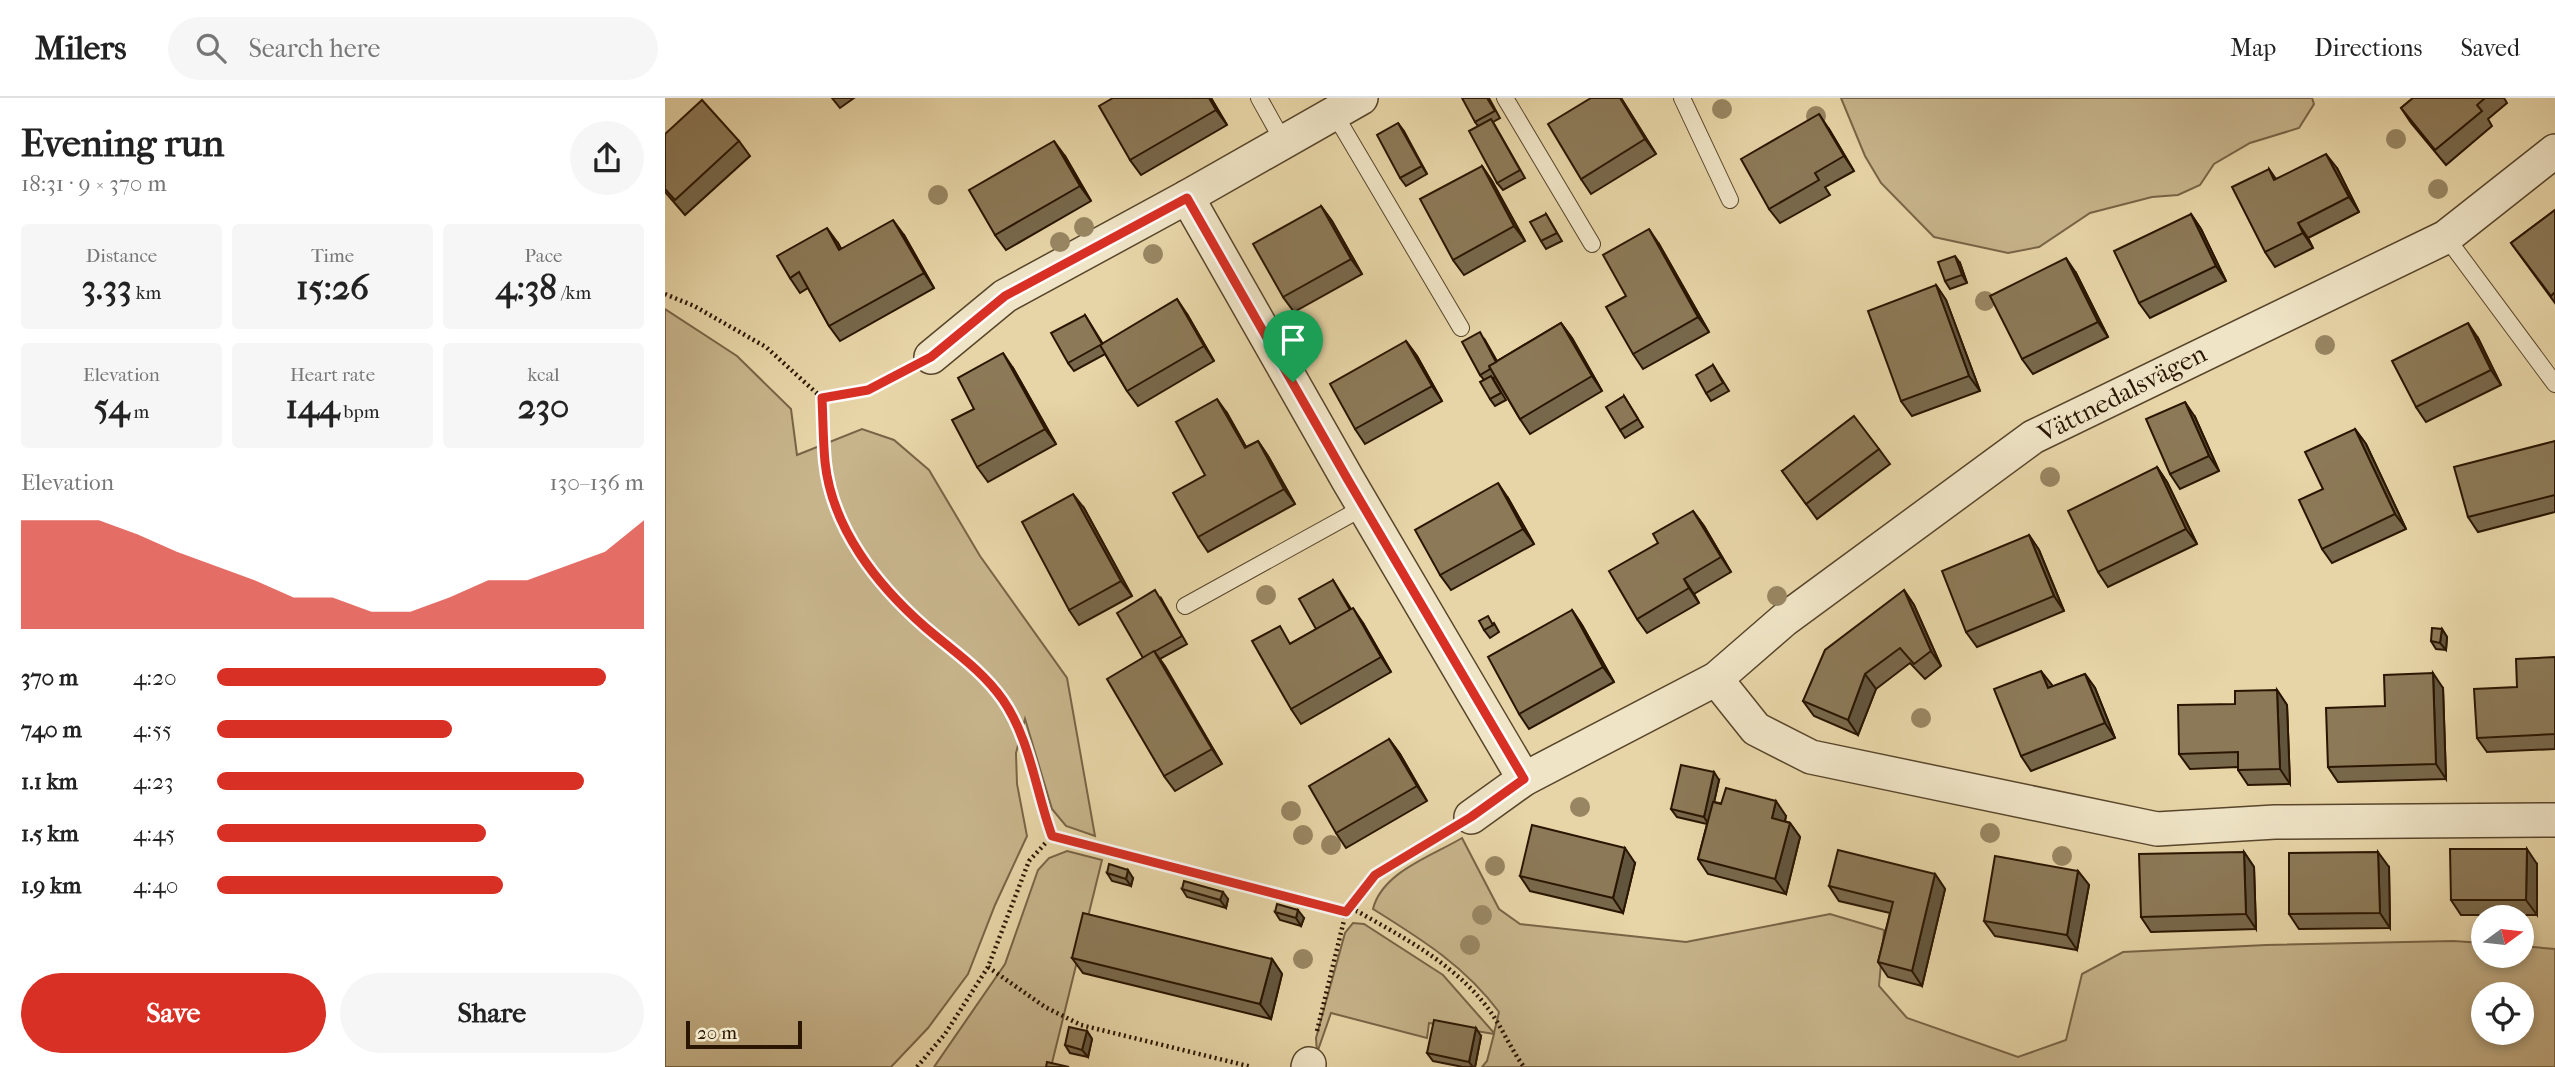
<!DOCTYPE html>
<meta charset="utf-8">
<style>
body{margin:0;font-family:"IM FELL French Canon",serif;background:#f6f6f6;color:#222;height:100vh;display:flex;flex-direction:column;font-size:26px;white-space:nowrap}
*{box-sizing:border-box;margin:0}
p{font-size:23px;color:#767676}
.icon{flex:none;width:38px;height:38px;fill:none;stroke:currentColor;stroke-width:2;stroke-linecap:round;stroke-linejoin:round}
.map{position:relative;flex:1;overflow:hidden}
.drawer{display:flex;flex-direction:column;background:#fff;width:665px}
.drawer>*{flex:none}
.needle{width:46px;rotate:75deg}
.fabs{position:absolute;left:1806px;top:807px;display:grid;gap:14px}
.fabs a{display:grid;place-items:center;width:63px;height:63px;border-radius:50%;background:#fff;box-shadow:0 4px 10px #0003;font-size:35px}
.scale{position:absolute;left:21px;bottom:18px;width:116px;box-sizing:border-box;padding-left:7px;border:4px solid #291500;border-top:0;font-size:19px;line-height:24px;white-space:nowrap;color:#291500;-webkit-text-stroke:5px #efe4c6;paint-order:stroke}
.pin{position:absolute;display:grid;place-items:center;width:60px;height:60px;color:#fff;margin:-72px -30px;border-radius:50% 50% 50% 0;rotate:-45deg;box-shadow:0 0 7px #0007}
.pin .icon{rotate:45deg}
.round{display:grid;place-items:center;flex:none;width:74px;height:74px;border-radius:37px;background:#f6f6f6}
.headline{display:flex;align-items:center;justify-content:space-between;height:119px;padding:0 21px}
h1{font-size:38px;font-weight:800;line-height:52px}
.stats{display:grid;grid-template-columns:repeat(3,1fr);gap:10px;height:119px;padding:7px 21px}
.stats div{display:grid;align-content:center;border-radius:7px;background:#f6f6f6;text-align:center}
.stats b{font-size:35px;font-weight:800}
.stats small{font-size:19px;font-weight:400}
.stats p{font-size:19px}
.chart{height:196px;padding:14px 21px}
.chart p{display:flex;justify-content:space-between}
.chart svg{width:100%;height:126px;margin-top:7px;fill:#d93025;opacity:.7}
.action{display:flex;gap:14px;margin-top:auto;padding:14px 21px}
.action a{flex:1;height:80px;border-radius:42px;background:#d93025;color:#fff;font-size:28px;font-weight:800;line-height:80px;text-align:center}
.action a+a{background:#f6f6f6;color:#222}
ul{padding:0 21px;list-style:none;font-size:23px}
li{display:grid;grid-template-columns:112px 84px 1fr;align-items:center;height:52px}
li i{height:18px;border-radius:9px;background:#d93025}
header{display:flex;align-items:center;gap:42px;box-sizing:border-box;height:98px;padding:0 35px;background:#fff;border-bottom:2px solid #e0e0e0}
header strong{font-size:33px}
nav{display:flex;gap:38px;margin-inline-start:auto;font-size:24px}
.search{width:490px;height:63px;background:#f6f6f6;display:flex;align-items:center;gap:18px;box-sizing:border-box;padding:0 24px;border-radius:38px;color:#767676;font-size:26px}
main{display:flex;flex:1;min-height:0}
.map>svg:first-child{display:block}
.green{fill:#c7b48b;stroke:#786446;stroke-width:2;fill-rule:evenodd}
.lines{fill:none;stroke-linecap:round;stroke-linejoin:round}
.lane-casing{stroke:#58452a;stroke-width:18}
.street-casing{stroke:#58452a;stroke-width:36}
.path{stroke:#291500;stroke-width:4.5;stroke-dasharray:2 3.5;stroke-linecap:butt}
.lane{stroke:#efe4c6;stroke-width:16}
.street{stroke:#efe4c6;stroke-width:33}
.tree{fill:#988662}
.wall{fill:#78684b;stroke:#291500;stroke-width:2}
.shaded-wall{fill:#62553d;stroke:#291500;stroke-width:2}
.building{fill:#8c7957;stroke:#291500;stroke-width:2}
.route-casing{stroke:#fff;stroke-width:14}
.route{stroke:#d93025;stroke-width:9}
.labels{text-anchor:middle;stroke-width:6;stroke-linejoin:round;paint-order:stroke}
.street-label{font-size:26px;fill:#291500;stroke:#efe4c6}
</style>
<header>
<strong>Milers</strong>
<div class="search"><svg class="icon" aria-label="search" viewBox="0 0 24 24"><circle cx="10" cy="10" r="6"/><path d="M15 15l6 6"/></svg>Search here</div>
<nav><a>Map</a><a>Directions</a><a>Saved</a></nav>
</header>
<main>
<section class="drawer">
<div class="headline"><div><h1>Evening run</h1><p>18:31 · 9 × 370 m</p></div><a class="round"><svg class="icon" aria-label="share" viewBox="0 0 24 24"><path d="M12 15V3M7 8l5-5 5 5M5 13v7h14v-7"/></svg></a></div>
<div class="stats">
<div><p>Distance</p><b>3.33<small> km</small></b></div>
<div><p>Time</p><b>15:26</b></div>
<div><p>Pace</p><b>4:38<small> /km</small></b></div>
</div>
<div class="stats">
<div><p>Elevation</p><b>54<small> m</small></b></div>
<div><p>Heart rate</p><b>144<small> bpm</small></b></div>
<div><p>kcal</p><b>230</b></div>
</div>
<div class="chart"><p><span>Elevation</span>130–136 m</p>
<svg viewBox="0 0 160 44" preserveAspectRatio="none"><path d="M0 44V6L10 6L20 6L30 11L40 17L50 22L60 27L70 33L80 33L90 38L100 38L110 33L120 27L130 27L140 22L150 17L160 6V44z"/></svg>
</div>
<ul>
<li><b>370 m</b>4:20<i style="width:91%"></i></li>
<li><b>740 m</b>4:55<i style="width:55%"></i></li>
<li><b>1.1 km</b>4:23<i style="width:86%"></i></li>
<li><b>1.5 km</b>4:45<i style="width:63%"></i></li>
<li><b>1.9 km</b>4:40<i style="width:67%"></i></li>
</ul>
<div class="action"><a>Save</a><a>Share</a></div>
</section>
<div class="map">
<svg width="1890" height="969" viewBox="0 0 1890 969">
<rect width="100%" height="100%" fill="#e7d5a7"/>
<filter id="stains"><feTurbulence type="fractalNoise" baseFrequency=".00286" numOctaves="4"/><feColorMatrix values="0 0 0 0 .2 0 0 0 0 .09 0 0 0 0 .02 0 0 0 .5 -.17"/></filter>
<radialGradient id="worn" r=".72"><stop offset=".6" stop-color="#630" stop-opacity="0"/><stop offset="1" stop-color="#630" stop-opacity=".3"/></radialGradient>
<g class="green">
<path d="M 1176,0 L 1647,0 L 1649,6 L 1634,30 L 1585,45 L 1549,66 L 1535,87 L 1513,97 L 1487,99 L 1425,115 L 1374,149 L 1343,155 L 1269,139 L 1216,85 L 1200,58 Z"/>
<path d="M 0,211 L 72,258 L 126,311 L 132,357 L 197,331 L 229,342 L 264,372 L 315,458 L 402,580 L 430,738 L 401,728 L 387,711 L 360,621 L 351,655 L 352,686 L 362,738 L 330,807 L 303,876 L 263,930 L 226,969 L 0,969 Z"/>
<path d="M 797,740 L 834,811 L 855,826 L 1021,844 L 1165,816 L 1219,832 L 1214,888 L 1242,920 L 1353,959 L 1401,942 L 1417,876 L 1458,854 L 1601,847 L 1788,843 L 1818,845 L 1818,858 L 1857,858 L 1857,848 L 1890,851 L 1890,969 L 817,969 L 822,963 L 829,936 L 764,925 L 762,940 L 666,915 L 652,955 L 651,940 L 680,835 L 688,825 L 699,826 L 778,877 L 829,935 L 834,914 C 800,868 756,841 708,811 C 717,774 767,758 797,740 ZM 1818,896 L 1857,896 L 1857,934 L 1818,934 Z"/>
<path d="M 402,753 L 437,762 L 386,969 L 269,969 L 340,866 L 373,772 L 384,760 Z"/>
</g>
<g class="lines">
<g class="lane-casing">
<g id="lane">
<path d="M 594,0 L 619,45"/>
<path d="M 840,0 L 927,146"/>
<path d="M 1017,0 L 1065,102"/>
<path d="M 669,15 L 796,230"/>
<path d="M 1781,139 L 1890,286"/>
<path d="M 520,508 L 699,409"/>
</g>
</g>
<g class="street-casing">
<g id="street">
<path d="M 522,99 L 683,382 L 859,681"/>
<path d="M 266,259 L 340,198 L 522,99 L 696,0"/>
<path d="M 1051,581 L 1091,631 L 1146,659 L 1492,731 L 1610,724 L 1890,722"/>
<path d="M 806,719 L 859,681 L 1051,581 L 1119,522 L 1368,339 L 1781,139 L 1890,53"/>
<path d="M 643,969 L 644,966"/>
</g>
</g>
<g class="path">
<path d="M 0,196 L 29,208 L 101,249 L 157,300 C 158,321 158,343 160,364 C 167,430 212,487 260,529 C 288,553 317,572 338,602 C 365,641 371,694 387,738 L 681,814 L 710,777 L 777,737"/>
<path d="M 157,300 L 203,292 L 236,275"/>
<path d="M 323,869 L 380,909 L 416,927 L 587,969"/>
<path d="M 652,933 L 681,814 L 692,813 C 739,840 788,865 822,909 C 836,927 845,950 859,969"/>
<path d="M 252,969 L 280,936 L 323,869 L 364,763 L 387,738"/>
</g>
<use href="#lane" class="lane"/>
<use href="#street" class="street"/>
</g>
<g class="tree">
<circle cx="1057" cy="11" r="10"/>
<circle cx="1151" cy="18" r="10"/>
<circle cx="1731" cy="41" r="10"/>
<circle cx="1773" cy="91" r="10"/>
<circle cx="273" cy="97" r="10"/>
<circle cx="419" cy="129" r="10"/>
<circle cx="395" cy="144" r="10"/>
<circle cx="488" cy="156" r="10"/>
<circle cx="1320" cy="203" r="10"/>
<circle cx="1660" cy="247" r="10"/>
<circle cx="1385" cy="379" r="10"/>
<circle cx="601" cy="497" r="10"/>
<circle cx="1112" cy="498" r="10"/>
<circle cx="1256" cy="620" r="10"/>
<circle cx="915" cy="709" r="10"/>
<circle cx="626" cy="713" r="10"/>
<circle cx="1325" cy="735" r="10"/>
<circle cx="638" cy="737" r="10"/>
<circle cx="666" cy="747" r="10"/>
<circle cx="1397" cy="758" r="10"/>
<circle cx="830" cy="768" r="10"/>
<circle cx="817" cy="817" r="10"/>
<circle cx="805" cy="847" r="10"/>
<circle cx="638" cy="861" r="10"/>
</g>
<g class="wall">
<path d="M 167,0 L 189,0 L 175,10 Z"/>
<path d="M 448,0 L 546,0 L 562,27 L 476,77 L 465,62 Z"/>
<path d="M 824,0 L 835,20 L 828,24 L 860,80 L 838,92 L 832,85 L 813,28 L 810,24 Z"/>
<path d="M 926,0 L 956,0 L 991,56 L 926,96 L 916,81 Z"/>
<path d="M 1748,0 L 1839,0 L 1842,5 L 1823,21 L 1827,28 L 1781,67 L 1746,25 L 1736,10 Z"/>
<path d="M 733,25 L 762,76 L 741,88 L 735,80 Z"/>
<path d="M 1164,31 L 1189,73 L 1160,89 L 1165,97 L 1115,125 L 1104,111 Z"/>
<path d="M 0,36 L 74,43 L 85,58 L 20,117 L 0,94 Z"/>
<path d="M 400,58 L 426,103 L 341,152 L 330,137 Z"/>
<path d="M 817,68 L 827,83 L 860,143 L 799,177 L 788,162 Z"/>
<path d="M 1672,70 L 1694,114 L 1643,140 L 1648,150 L 1610,169 L 1600,154 L 1604,71 L 1611,81 Z"/>
<path d="M 656,108 L 667,123 L 697,176 L 629,214 L 618,199 Z"/>
<path d="M 1890,112 L 1890,205 L 1846,145 Z"/>
<path d="M 881,116 L 897,143 L 881,151 L 876,143 Z"/>
<path d="M 1526,116 L 1536,131 L 1561,183 L 1485,220 L 1474,205 Z"/>
<path d="M 239,137 L 269,190 L 175,243 L 164,228 L 143,190 L 135,195 L 125,180 L 173,145 L 176,151 Z"/>
<path d="M 994,146 L 1044,234 L 978,271 L 968,256 L 961,198 Z"/>
<path d="M 1295,165 L 1302,185 L 1285,191 L 1280,183 Z"/>
<path d="M 1411,175 L 1443,239 L 1368,276 L 1357,261 Z"/>
<path d="M 1271,187 L 1281,202 L 1315,293 L 1247,318 L 1236,303 Z"/>
<path d="M 522,216 L 549,263 L 473,308 L 462,293 L 440,256 L 409,273 L 403,265 L 420,217 L 438,246 Z"/>
<path d="M 896,225 L 907,240 L 937,293 L 865,336 L 855,321 L 830,279 L 828,280 L 841,302 L 830,308 L 825,301 L 819,282 L 815,277 L 820,242 L 832,263 Z"/>
<path d="M 1813,240 L 1836,287 L 1761,324 L 1751,309 Z"/>
<path d="M 741,243 L 752,258 L 777,303 L 700,346 L 690,331 Z"/>
<path d="M 1048,267 L 1064,293 L 1046,303 L 1041,295 Z"/>
<path d="M 348,270 L 391,346 L 323,384 L 312,369 L 309,311 Z"/>
<path d="M 959,298 L 978,329 L 960,340 L 955,332 Z"/>
<path d="M 562,315 L 581,349 L 593,343 L 603,358 L 630,406 L 543,454 L 533,439 L 540,377 Z"/>
<path d="M 1530,319 L 1554,373 L 1515,391 L 1505,376 Z"/>
<path d="M 1690,331 L 1701,346 L 1741,431 L 1667,465 L 1657,451 L 1658,391 Z"/>
<path d="M 1890,343 L 1890,414 L 1813,434 L 1803,419 Z"/>
<path d="M 1214,351 L 1225,366 L 1152,421 L 1117,373 Z"/>
<path d="M 1492,369 L 1502,384 L 1532,446 L 1443,489 L 1433,474 Z"/>
<path d="M 843,400 L 869,446 L 786,492 L 775,477 Z"/>
<path d="M 419,410 L 467,498 L 414,527 L 404,512 Z"/>
<path d="M 1028,413 L 1039,428 L 1066,474 L 1029,496 L 1034,505 L 982,535 L 972,521 L 993,445 Z"/>
<path d="M 1364,437 L 1374,452 L 1399,513 L 1312,549 L 1301,534 Z"/>
<path d="M 668,482 L 686,511 L 698,525 L 726,574 L 636,626 L 626,611 L 626,545 L 651,531 Z"/>
<path d="M 1239,492 L 1249,507 L 1276,568 L 1260,581 L 1245,565 L 1211,591 L 1193,637 L 1149,618 L 1138,603 Z"/>
<path d="M 496,500 L 522,546 L 495,561 L 557,666 L 510,693 L 499,678 L 478,560 Z"/>
<path d="M 907,512 L 917,527 L 949,584 L 864,631 L 854,616 Z"/>
<path d="M 829,525 L 834,534 L 825,540 L 819,532 Z"/>
<path d="M 1777,531 L 1782,539 L 1781,552 L 1771,551 L 1766,543 Z"/>
<path d="M 1890,559 L 1890,651 L 1822,654 L 1812,640 L 1852,589 Z"/>
<path d="M 1420,576 L 1430,590 L 1450,640 L 1366,673 L 1356,658 L 1387,589 Z"/>
<path d="M 1778,590 L 1781,681 L 1673,684 L 1663,669 L 1720,608 Z"/>
<path d="M 1612,592 L 1622,607 L 1625,686 L 1583,687 L 1573,672 L 1573,669 L 1525,671 L 1514,656 L 1570,606 Z"/>
<path d="M 724,641 L 735,656 L 762,703 L 681,750 L 671,735 Z"/>
<path d="M 1054,682 L 1049,704 L 1121,718 L 1120,723 L 1125,725 L 1135,739 L 1121,796 L 1043,776 L 1033,761 L 1042,726 L 1012,719 L 1006,711 Z"/>
<path d="M 1579,754 L 1589,769 L 1591,831 L 1486,834 L 1476,819 Z"/>
<path d="M 970,765 L 958,815 L 865,793 L 855,778 Z"/>
<path d="M 1872,766 L 1872,817 L 1796,817 L 1786,802 Z"/>
<path d="M 1724,769 L 1725,830 L 1634,831 L 1624,816 Z"/>
<path d="M 1413,773 L 1424,787 L 1412,852 L 1330,838 L 1319,823 Z"/>
<path d="M 442,775 L 468,780 L 466,788 L 447,783 Z"/>
<path d="M 1270,776 L 1280,791 L 1257,888 L 1223,879 L 1213,864 L 1225,815 L 1174,803 L 1164,788 Z"/>
<path d="M 517,791 L 563,801 L 561,810 L 522,799 Z"/>
<path d="M 610,814 L 639,820 L 636,828 L 615,822 Z"/>
<path d="M 407,860 L 607,861 L 617,876 L 606,921 L 418,875 Z"/>
<path d="M 422,933 L 427,941 L 423,959 L 405,955 L 400,947 Z"/>
<path d="M 816,938 L 810,969 L 798,969 L 768,963 L 762,955 Z"/>
</g>
<g class="shaded-wall">
<path d="M 544,0 L 546,0 L 562,27 L 551,12 Z"/>
<path d="M 955,0 L 956,0 L 991,56 L 980,41 Z"/>
<path d="M 1154,16 L 1164,31 L 1189,73 L 1179,58 Z"/>
<path d="M 733,25 L 739,33 L 762,76 L 757,68 Z"/>
<path d="M 389,43 L 400,58 L 426,103 L 415,88 Z"/>
<path d="M 1661,56 L 1672,70 L 1694,114 L 1684,99 Z"/>
<path d="M 817,68 L 827,83 L 860,143 L 849,128 Z"/>
<path d="M 656,108 L 667,123 L 697,176 L 686,161 Z"/>
<path d="M 1526,116 L 1536,131 L 1561,183 L 1551,168 Z"/>
<path d="M 228,122 L 239,137 L 269,190 L 259,175 Z"/>
<path d="M 1633,125 L 1643,140 L 1648,150 L 1638,135 Z"/>
<path d="M 162,130 L 173,145 L 185,167 L 174,152 Z"/>
<path d="M 984,131 L 994,146 L 1044,234 L 1033,219 Z"/>
<path d="M 1290,158 L 1295,165 L 1302,185 L 1297,177 Z"/>
<path d="M 1401,160 L 1411,175 L 1443,239 L 1433,224 Z"/>
<path d="M 1271,187 L 1281,202 L 1315,293 L 1304,278 Z"/>
<path d="M 512,201 L 522,216 L 549,263 L 539,248 Z"/>
<path d="M 896,225 L 907,240 L 937,293 L 927,278 Z"/>
<path d="M 1803,225 L 1813,240 L 1836,287 L 1826,272 Z"/>
<path d="M 741,243 L 752,258 L 777,303 L 767,288 Z"/>
<path d="M 338,255 L 348,270 L 391,346 L 380,331 Z"/>
<path d="M 552,301 L 562,315 L 590,365 L 580,350 Z"/>
<path d="M 1520,304 L 1530,319 L 1554,373 L 1544,358 Z"/>
<path d="M 1690,331 L 1701,346 L 1741,431 L 1730,416 Z"/>
<path d="M 593,343 L 603,358 L 630,406 L 619,391 Z"/>
<path d="M 1492,369 L 1502,384 L 1532,446 L 1521,431 Z"/>
<path d="M 833,385 L 843,400 L 869,446 L 858,431 Z"/>
<path d="M 408,396 L 419,410 L 467,498 L 456,483 Z"/>
<path d="M 1028,413 L 1039,428 L 1066,474 L 1056,459 Z"/>
<path d="M 1364,437 L 1374,452 L 1399,513 L 1389,498 Z"/>
<path d="M 1019,481 L 1029,496 L 1034,505 L 1024,490 Z"/>
<path d="M 1239,492 L 1249,507 L 1276,568 L 1266,553 Z"/>
<path d="M 688,510 L 698,525 L 726,574 L 716,559 Z"/>
<path d="M 907,512 L 917,527 L 949,584 L 938,569 Z"/>
<path d="M 1777,531 L 1782,539 L 1781,552 L 1775,545 Z"/>
<path d="M 489,553 L 500,568 L 557,666 L 547,651 Z"/>
<path d="M 1376,573 L 1387,587 L 1394,605 L 1383,590 Z"/>
<path d="M 1768,575 L 1778,590 L 1781,681 L 1771,666 Z"/>
<path d="M 1200,576 L 1211,591 L 1193,637 L 1183,622 Z"/>
<path d="M 1420,576 L 1430,590 L 1450,640 L 1440,625 Z"/>
<path d="M 1612,592 L 1622,607 L 1625,686 L 1615,671 Z"/>
<path d="M 724,641 L 735,656 L 762,703 L 752,688 Z"/>
<path d="M 1049,674 L 1054,682 L 1044,727 L 1039,719 Z"/>
<path d="M 1111,703 L 1121,718 L 1117,735 L 1107,720 Z"/>
<path d="M 1125,725 L 1135,739 L 1121,796 L 1110,781 Z"/>
<path d="M 960,750 L 970,765 L 958,815 L 948,800 Z"/>
<path d="M 1862,751 L 1872,766 L 1872,817 L 1861,802 Z"/>
<path d="M 1579,754 L 1589,769 L 1591,831 L 1581,816 Z"/>
<path d="M 1713,754 L 1724,769 L 1725,830 L 1715,815 Z"/>
<path d="M 463,772 L 468,780 L 466,788 L 461,781 Z"/>
<path d="M 1413,773 L 1424,787 L 1412,852 L 1402,837 Z"/>
<path d="M 1270,776 L 1280,791 L 1257,888 L 1247,873 Z"/>
<path d="M 558,794 L 563,801 L 561,810 L 555,802 Z"/>
<path d="M 633,812 L 639,820 L 636,828 L 631,820 Z"/>
<path d="M 607,861 L 617,876 L 606,921 L 595,906 Z"/>
<path d="M 811,930 L 816,938 L 810,969 L 808,969 L 804,964 Z"/>
<path d="M 422,933 L 427,941 L 423,959 L 417,952 Z"/>
</g>
<g class="building">
<path d="M 448,0 L 544,0 L 551,12 L 465,62 L 434,8 Z"/>
<path d="M 797,0 L 822,0 L 830,13 L 810,24 Z"/>
<path d="M 926,0 L 955,0 L 980,41 L 916,81 L 883,26 Z"/>
<path d="M 1748,0 L 1820,0 L 1812,7 L 1817,13 L 1770,52 L 1736,10 Z"/>
<path d="M 37,2 L 74,43 L 10,102 L 0,91 L 0,36 Z"/>
<path d="M 1154,16 L 1179,58 L 1150,75 L 1154,82 L 1104,111 L 1076,61 Z"/>
<path d="M 826,21 L 855,72 L 832,85 L 804,33 Z"/>
<path d="M 733,25 L 757,68 L 735,80 L 712,37 Z"/>
<path d="M 389,43 L 415,88 L 330,137 L 304,92 Z"/>
<path d="M 1661,56 L 1684,99 L 1633,125 L 1638,135 L 1600,154 L 1567,89 L 1604,71 L 1609,82 Z"/>
<path d="M 817,68 L 849,128 L 788,162 L 755,101 Z"/>
<path d="M 656,108 L 686,161 L 618,199 L 588,146 Z"/>
<path d="M 1890,112 L 1890,194 L 1886,198 L 1846,145 Z"/>
<path d="M 881,116 L 892,135 L 876,143 L 865,124 Z"/>
<path d="M 1526,116 L 1551,168 L 1474,205 L 1449,153 Z"/>
<path d="M 228,122 L 259,175 L 164,228 L 134,174 L 125,180 L 112,158 L 162,130 L 174,152 Z"/>
<path d="M 984,131 L 1033,219 L 968,256 L 941,209 L 961,198 L 938,157 Z"/>
<path d="M 1290,158 L 1297,177 L 1280,183 L 1273,164 Z"/>
<path d="M 1401,160 L 1433,224 L 1357,261 L 1325,198 Z"/>
<path d="M 1271,187 L 1304,278 L 1236,303 L 1203,213 Z"/>
<path d="M 512,201 L 539,248 L 462,293 L 435,247 Z"/>
<path d="M 420,217 L 437,246 L 403,265 L 386,235 Z"/>
<path d="M 896,225 L 927,278 L 855,321 L 824,268 Z"/>
<path d="M 1803,225 L 1826,272 L 1751,309 L 1727,263 Z"/>
<path d="M 815,234 L 831,264 L 824,268 L 825,271 L 815,277 L 797,244 Z"/>
<path d="M 741,243 L 767,288 L 690,331 L 665,286 Z"/>
<path d="M 338,255 L 380,331 L 312,369 L 287,322 L 309,311 L 293,280 Z"/>
<path d="M 1048,267 L 1058,285 L 1041,295 L 1031,277 Z"/>
<path d="M 826,278 L 836,295 L 825,301 L 815,284 Z"/>
<path d="M 959,298 L 973,321 L 955,332 L 941,309 Z"/>
<path d="M 552,301 L 580,350 L 593,343 L 619,391 L 533,439 L 508,395 L 540,377 L 511,324 Z"/>
<path d="M 1520,304 L 1544,358 L 1505,376 L 1481,321 Z"/>
<path d="M 1189,318 L 1214,351 L 1141,406 L 1117,373 Z"/>
<path d="M 1690,331 L 1730,416 L 1657,451 L 1634,402 L 1658,391 L 1640,354 Z"/>
<path d="M 1890,343 L 1890,397 L 1803,419 L 1789,369 Z"/>
<path d="M 1492,369 L 1521,431 L 1433,474 L 1403,413 Z"/>
<path d="M 833,385 L 858,431 L 775,477 L 750,432 Z"/>
<path d="M 408,396 L 456,483 L 404,512 L 357,424 Z"/>
<path d="M 1028,413 L 1056,459 L 1019,481 L 1024,490 L 972,521 L 944,473 L 993,445 L 988,436 Z"/>
<path d="M 1364,437 L 1389,498 L 1301,534 L 1277,473 Z"/>
<path d="M 668,482 L 685,512 L 651,531 L 634,501 Z"/>
<path d="M 490,492 L 517,538 L 478,560 L 452,515 Z"/>
<path d="M 1239,492 L 1266,553 L 1249,566 L 1235,550 L 1200,576 L 1183,622 L 1138,603 L 1160,552 Z"/>
<path d="M 688,510 L 716,559 L 626,611 L 587,543 L 615,528 L 625,546 Z"/>
<path d="M 907,512 L 938,569 L 854,616 L 823,559 Z"/>
<path d="M 823,518 L 828,527 L 819,532 L 814,523 Z"/>
<path d="M 1767,530 L 1777,531 L 1775,545 L 1766,543 Z"/>
<path d="M 489,553 L 547,651 L 499,678 L 442,581 Z"/>
<path d="M 1890,559 L 1890,636 L 1812,640 L 1809,591 L 1852,589 L 1851,561 Z"/>
<path d="M 1376,573 L 1383,590 L 1420,576 L 1440,625 L 1356,658 L 1329,591 Z"/>
<path d="M 1768,575 L 1771,666 L 1663,669 L 1661,610 L 1720,608 L 1719,577 Z"/>
<path d="M 1612,592 L 1615,671 L 1573,672 L 1573,654 L 1514,656 L 1513,607 L 1570,606 L 1570,593 Z"/>
<path d="M 724,641 L 752,688 L 671,735 L 644,688 Z"/>
<path d="M 1016,667 L 1049,674 L 1039,719 L 1006,711 Z"/>
<path d="M 1061,690 L 1111,703 L 1107,720 L 1125,725 L 1110,781 L 1033,761 L 1048,704 L 1056,706 Z"/>
<path d="M 867,727 L 960,750 L 948,800 L 855,778 Z"/>
<path d="M 1785,751 L 1862,751 L 1861,802 L 1786,802 Z"/>
<path d="M 1173,752 L 1270,776 L 1247,873 L 1213,864 L 1228,804 L 1164,788 Z"/>
<path d="M 1579,754 L 1581,816 L 1476,819 L 1474,756 Z"/>
<path d="M 1713,754 L 1715,815 L 1624,816 L 1624,755 Z"/>
<path d="M 1330,758 L 1413,773 L 1402,837 L 1319,823 Z"/>
<path d="M 444,766 L 463,772 L 461,781 L 442,775 Z"/>
<path d="M 519,783 L 558,794 L 555,802 L 517,791 Z"/>
<path d="M 612,806 L 633,812 L 631,820 L 610,814 Z"/>
<path d="M 418,815 L 607,861 L 595,906 L 407,860 Z"/>
<path d="M 769,922 L 811,930 L 804,964 L 762,955 Z"/>
<path d="M 404,929 L 422,933 L 417,952 L 400,947 Z"/>
<path d="M 382,964 L 404,969 L 381,969 Z"/>
</g>
<g class="lines">
<g class="route-casing">
<path id="route" d="M 522,100 L 683,382 L 859,681 L 806,719 L 710,777 L 681,814 L 387,738 C 371,694 365,641 338,602 C 317,572 288,553 260,529 C 212,487 167,430 160,364 C 158,343 158,321 157,300 L 203,292 L 266,259 L 340,198 Z"/>
</g>
<use href="#route" class="route"/>
</g>
<g class="labels">
<g class="street-label">
<text transform="translate(1457 295) rotate(-27)" y="9">Vättnedalsvägen</text>
</g>
</g>
<rect width="100%" height="100%" filter="url(#stains)"/>
<rect width="100%" height="100%" fill="url(#worn)"/>
</svg>
<div class="fabs">
<a><svg class="needle" viewBox="-14 -14 28 28"><path d="M0-13l5 13h-10z" fill="#e53935"/><path d="M0 13l5-13h-10z" fill="#767676"/></svg></a>
<a><svg class="icon" aria-label="locate" viewBox="0 0 24 24"><circle cx="12" cy="12" r="6"/><path d="M12 2v4M12 18v4M2 12h4M18 12h4"/></svg></a>
</div>
<div class="scale">20 m</div>
<div class="pin" style="left:628px;top:284px;background:#1e9e55"><svg class="icon" aria-label="arrive" viewBox="0 0 24 24"><path d="M6 21V4h12l-3 4 3 4H6"/></svg></div>
</div>
</main>
